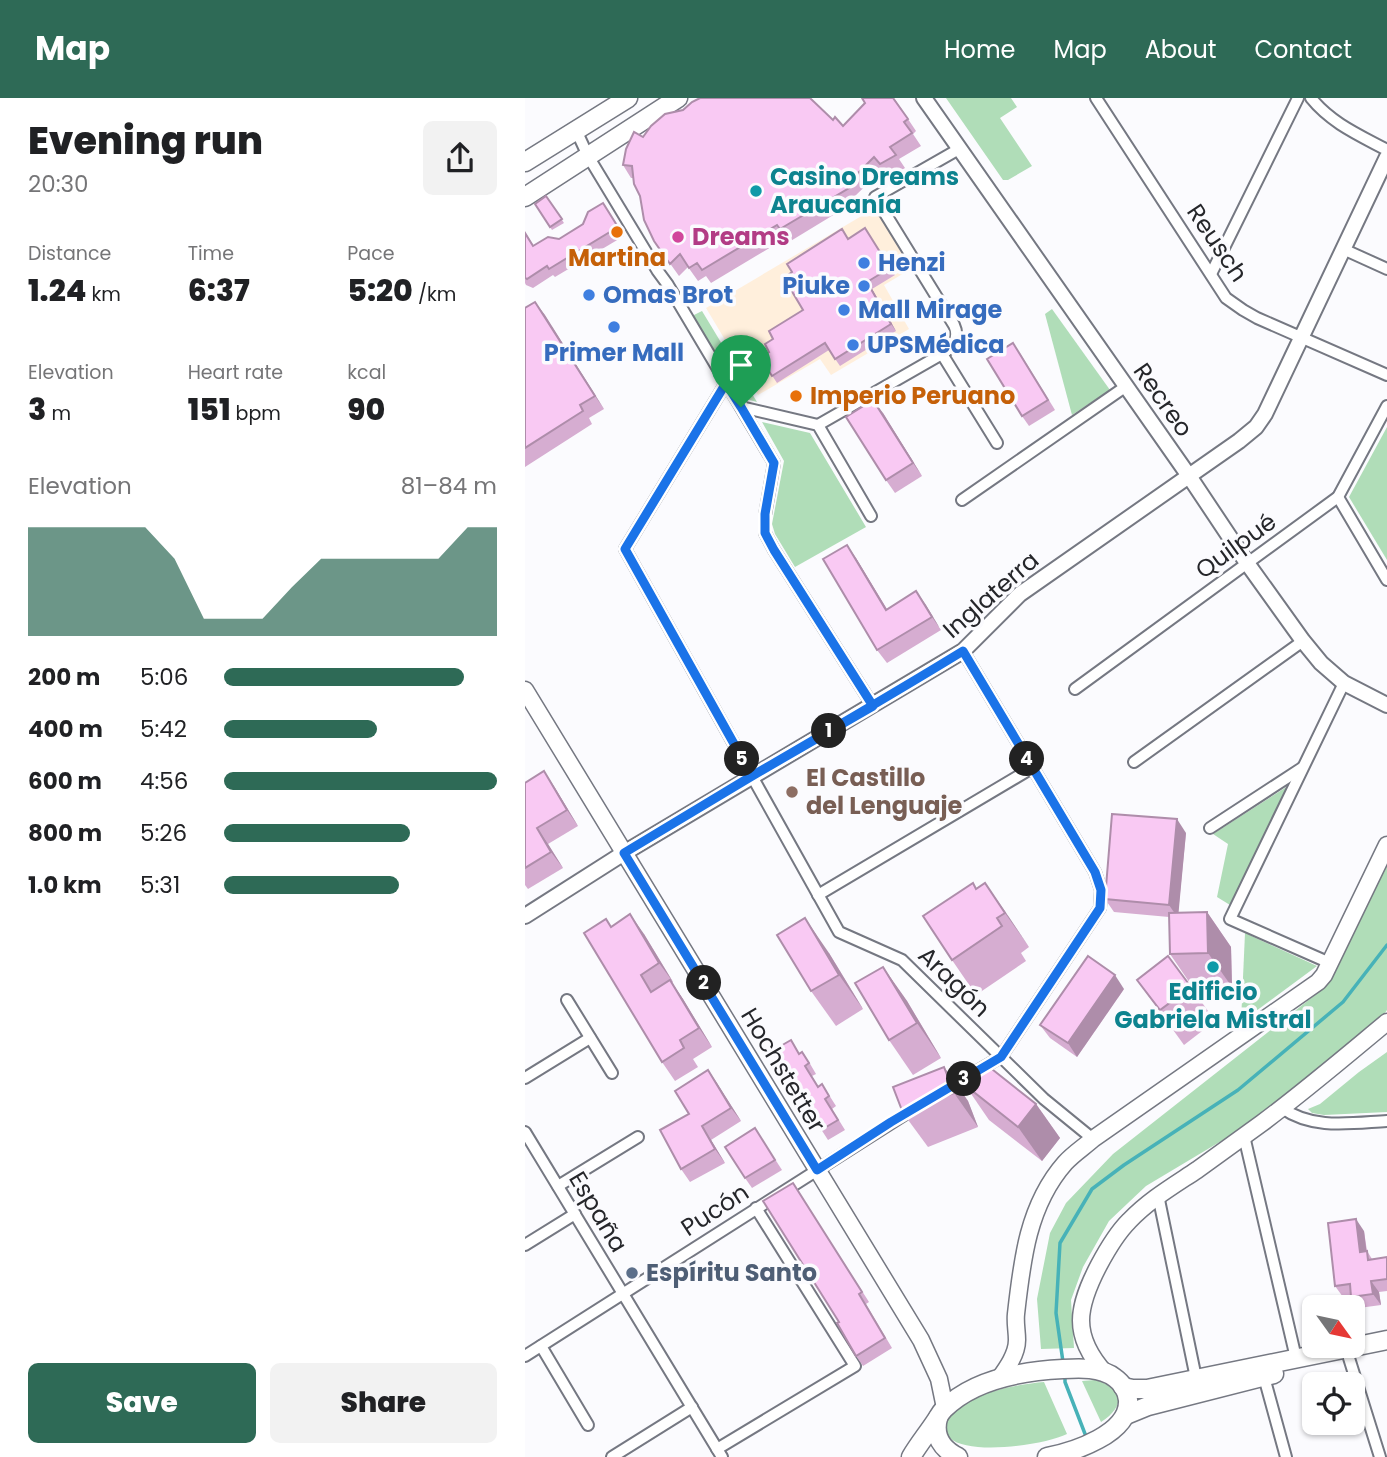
<!DOCTYPE html>
<meta charset="utf-8">
<style>
body{margin:0;font-family:Poppins,sans-serif;background:#f2f2f2;color:#202124;height:100vh;display:flex;flex-direction:column;font-size:26px;white-space:nowrap}
*{box-sizing:border-box;margin:0}
p{font-size:23px;color:#757577}
.icon{flex:none;width:38px;height:38px;fill:none;stroke:currentColor;stroke-width:2;stroke-linecap:round;stroke-linejoin:round}
.map{position:relative;flex:1;overflow:hidden}
.drawer{display:flex;flex-direction:column;background:#fff;width:525px}
.drawer>*{flex:none}
.needle{width:46px;rotate:123deg}
.fabs{position:absolute;left:777px;top:1197px;display:grid;gap:14px}
.fabs a{display:grid;place-items:center;width:63px;height:63px;border-radius:10px;background:#fff;box-shadow:0 2px 5px #0004;font-size:35px}
.pin{position:absolute;display:grid;place-items:center;width:60px;height:60px;color:#fff;margin:-72px -30px;border-radius:50% 50% 50% 0;rotate:-45deg;box-shadow:0 0 7px #0007}
.pin .icon{rotate:45deg}
.km{position:absolute;width:35px;height:35px;margin:-18px;border-radius:50%;background:#222;color:#fff;font-size:19px;line-height:35px;text-align:center}
.round{display:grid;place-items:center;flex:none;width:74px;height:74px;border-radius:10px;background:#f2f2f2}
.overview{display:flex;align-items:center;justify-content:space-between;height:119px;padding:0 28px}
h1{font-size:38px;font-weight:800;line-height:52px}
.figures{display:grid;grid-template-columns:repeat(3,1fr);gap:10px;height:119px;padding:7px 28px}
.figures div{display:grid;align-content:center}
.figures b{font-size:30px;font-weight:800}
.figures small{font-size:19px;font-weight:400}
.figures p{font-size:19px}
.chart{height:196px;padding:14px 28px}
.chart p{display:flex;justify-content:space-between}
.chart svg{width:100%;height:126px;margin-top:7px;fill:#2e6a56;opacity:.7}
.primary-button{display:flex;gap:14px;margin-top:auto;padding:14px 28px}
.primary-button a{flex:1;height:80px;border-radius:10px;background:#2e6a56;color:#fff;font-size:28px;font-weight:800;line-height:80px;text-align:center}
.primary-button a+a{background:#f2f2f2;color:#202124}
ul{padding:0 28px;list-style:none;font-size:23px}
li{display:grid;grid-template-columns:112px 84px 1fr;align-items:center;height:52px}
li i{height:18px;border-radius:9px;background:#2e6a56}
header{display:flex;align-items:center;gap:42px;box-sizing:border-box;height:98px;padding:0 35px;background:#2e6a56;color:#fff}
header strong{font-size:33px}
nav{display:flex;gap:38px;margin-inline-start:auto;font-size:24px}
main{display:flex;flex:1;min-height:0}
.map>svg:first-child{display:block}
.commercial{fill:#ffefdc}
.green{fill:#b0ddb8}
.lines{fill:none;stroke-linecap:round;stroke-linejoin:round}
.stream{stroke:#47b2b8;stroke-width:3.5}
.minor-casing{stroke:#757882;stroke-width:14}
.tertiary-casing{stroke:#757882;stroke-width:18}
.secondary-casing{stroke:#757882;stroke-width:19}
.primary-casing{stroke:#757882;stroke-width:21}
.minor{stroke:#fff;stroke-width:10}
.tertiary{stroke:#fff;stroke-width:14}
.secondary{stroke:#fff;stroke-width:16}
.primary{stroke:#fff;stroke-width:18}
.wall{fill:#d6add1}
.shaded-wall{fill:#ae8daa}
.building{fill:#f9c9f3;stroke:#ae8daa;stroke-width:2}
.route-casing{stroke:#fff;stroke-width:14}
.route{stroke:#1a73e8;stroke-width:9}
.culture-dot{fill:#0f9aa8;stroke:#fbfbfe;stroke-width:2.5}
.food-dot{fill:#e8710a;stroke:#fbfbfe;stroke-width:2.5}
.hotel-dot{fill:#d1479c;stroke:#fbfbfe;stroke-width:2.5}
.shop-dot{fill:#3f7fe0;stroke:#fbfbfe;stroke-width:2.5}
.education-dot{fill:#8d6e63;stroke:#fbfbfe;stroke-width:2.5}
.service-dot{fill:#5c6f8a;stroke:#fbfbfe;stroke-width:2.5}
.labels{text-anchor:middle;stroke-width:7;stroke-linejoin:round;paint-order:stroke}
.culture-label{font-size:24px;font-weight:bold;fill:#0d838f;stroke:#fbfbfe;text-anchor:start}
.hotel-label{font-size:24px;font-weight:bold;fill:#b23c85;stroke:#fbfbfe;text-anchor:start}
.street-label{font-size:24px;fill:#25262a;stroke:#fbfbfe}
.food-label{font-size:24px;font-weight:bold;fill:#c56008;stroke:#fbfbfe}
.shop-label{font-size:24px;font-weight:bold;fill:#366cbe;stroke:#fbfbfe;text-anchor:start}
.education-label{font-size:24px;font-weight:bold;fill:#785e54;stroke:#fbfbfe;text-anchor:start}
.service-label{font-size:24px;font-weight:bold;fill:#4e5e75;stroke:#fbfbfe;text-anchor:start}
</style>
<header>
<strong>Map</strong>
<nav><a>Home</a><a>Map</a><a>About</a><a>Contact</a></nav>
</header>
<main>
<section class="drawer">
<div class="overview"><div><h1>Evening run</h1><p>20:30</p></div><a class="round"><svg class="icon" aria-label="share" viewBox="0 0 24 24"><path d="M12 15V3M7 8l5-5 5 5M5 13v7h14v-7"/></svg></a></div>
<div class="figures">
<div><p>Distance</p><b>1.24<small> km</small></b></div>
<div><p>Time</p><b>6:37</b></div>
<div><p>Pace</p><b>5:20<small> /km</small></b></div>
</div>
<div class="figures">
<div><p>Elevation</p><b>3<small> m</small></b></div>
<div><p>Heart rate</p><b>151<small> bpm</small></b></div>
<div><p>kcal</p><b>90</b></div>
</div>
<div class="chart"><p><span>Elevation</span>81–84 m</p>
<svg viewBox="0 0 160 44" preserveAspectRatio="none"><path d="M0 44V6L10 6L20 6L30 6L40 6L50 17L60 38L70 38L80 38L90 27L100 17L110 17L120 17L130 17L140 17L150 6L160 6V44z"/></svg>
</div>
<ul>
<li><b>200 m</b>5:06<i style="width:88%"></i></li>
<li><b>400 m</b>5:42<i style="width:56%"></i></li>
<li><b>600 m</b>4:56<i style="width:100%"></i></li>
<li><b>800 m</b>5:26<i style="width:68%"></i></li>
<li><b>1.0 km</b>5:31<i style="width:64%"></i></li>
</ul>
<div class="primary-button"><a>Save</a><a>Share</a></div>
</section>
<div class="map">
<svg width="862" height="1359" viewBox="0 0 862 1359">
<rect width="100%" height="100%" fill="#fbfbfe"/>
<path class="commercial" d="M 350,110 L 386,171 L 359,187 L 384,231 L 306,277 L 295,261 L 233,297 L 181,210 Z"/>
<g class="green">
<path d="M 421,0 L 486,0 L 492,9 L 475,20 L 507,68 L 483,82 L 478,82 Z"/>
<path d="M 527,211 L 585,292 L 547,317 L 520,216 Z"/>
<path d="M 177,213 L 232,304 L 217,300 L 167,218 Z"/>
<path d="M 237,324 L 285,335 L 341,429 L 270,469 L 250,436 L 247,426 L 259,363 Z"/>
<path d="M 862,329 L 862,462 L 824,399 Z"/>
<path d="M 766,686 L 705,807 L 692,799 L 703,746 L 688,736 Z"/>
<path d="M 862,759 L 862,912 L 856,921 L 772,990 L 718,1030 L 621,1088 L 584,1123 L 558,1169 L 546,1202 L 549,1250 L 516,1251 L 512,1201 L 525,1135 L 541,1105 L 588,1056 L 799,890 Z"/>
<path d="M 720,835 L 792,868 L 716,924 Z"/>
<path d="M 862,954 L 862,1014 L 799,1017 L 787,1015 L 783,1011 L 795,1006 L 834,974 Z"/>
<path d="M 570,1282 C 599,1290 601,1308 576,1324 L 557,1283 Z"/>
<path d="M 519,1284 L 542,1336 C 520,1347 444,1358 425,1340 C 422,1337 421,1333 419,1330 C 420,1328 422,1321 423,1320 C 438,1296 493,1286 519,1284 Z"/>
</g>
<g class="lines">
<g class="stream">
<path d="M 538,1264 L 531,1215 L 535,1145 L 567,1091 L 599,1067 L 713,992 L 818,904 L 862,847"/>
<path d="M 540,1275 L 540,1284 L 562,1341"/>
</g>
<g class="minor-casing">
<g id="minor">
<path d="M 571,0 L 701,200 L 718,212 L 732,220 L 862,277"/>
<path d="M 786,0 C 806,25 834,37 862,52"/>
<path d="M 51,32 L 63,58 L 132,172 L 143,187 L 249,365 L 240,417 L 240,435 L 249,452 L 348,608"/>
<path d="M 434,51 L 350,99 L 429,227 C 435,240 428,249 417,256 L 472,345"/>
<path d="M 818,151 L 862,171"/>
<path d="M 686,176 L 773,0"/>
<path d="M 201,285 L 100,451 L 314,834 L 377,862 L 519,1001 L 568,1041"/>
<path d="M 216,309 L 293,327 L 346,418"/>
<path d="M 293,327 L 417,256"/>
<path d="M 813,399 L 862,482"/>
<path d="M 437,402 L 600,289"/>
<path d="M 550,591 L 813,399 L 862,308"/>
<path d="M 609,664 L 778,543"/>
<path d="M 685,730 L 777,670"/>
<path d="M 293,797 L 507,670"/>
<path d="M 805,865 L 705,821 L 819,585"/>
<path d="M 42,902 L 87,975"/>
<path d="M 0,980 L 65,940"/>
<path d="M 418,993 L 476,959 L 575,810 L 576,792 L 570,774 L 438,553"/>
<path d="M 757,1010 C 788,1032 826,1025 862,1023"/>
<path d="M 0,1034 L 197,1359"/>
<path d="M 719,1038 L 771,1260"/>
<path d="M 33,1088 L 113,1039"/>
<path d="M 633,1097 L 671,1280"/>
<path d="M 0,1147 L 50,1116"/>
<path d="M 16,1248 L 63,1327"/>
<path d="M 0,1258 L 390,1010"/>
<path d="M 824,1260 L 855,1359"/>
<path d="M 739,1279 L 761,1359"/>
<path d="M 192,1351 L 330,1268 L 231,1110"/>
<path d="M 87,1359 L 167,1309"/>
</g>
</g>
<g class="tertiary-casing">
<g id="tertiary">
<path d="M 399,0 L 664,378 L 722,465 L 778,543 L 796,565 L 819,585 L 862,607"/>
<path d="M 0,818 L 99,755 L 438,553 L 495,496 L 714,343 L 731,329 L 740,316 L 862,59"/>
</g>
</g>
<g class="secondary-casing">
<g id="secondary">
<path d="M 0,592 L 396,1242 L 414,1281 L 420,1310"/>
<path d="M 580,1275 C 546,1237 552,1209 574,1167 C 582,1152 591,1136 604,1123 C 624,1102 648,1088 672,1072 C 694,1056 715,1041 737,1025 C 780,993 821,958 862,924"/>
<path d="M 474,1281 C 482,1270 492,1256 492,1242 C 492,1233 490,1225 491,1216 C 497,1162 503,1107 540,1065 C 548,1056 559,1049 568,1041 L 793,884 L 799,877 L 862,747"/>
</g>
</g>
<g class="primary-casing">
<g id="primary">
<path d="M 0,64 L 103,0"/>
<path d="M 0,99 L 153,0"/>
<path d="M 598,1289 L 608,1291 L 622,1291 L 862,1242"/>
<path d="M 601,1317 L 623,1308 L 749,1276"/>
<path d="M 413,1320 C 408,1338 417,1351 433,1359"/>
<path d="M 386,1359 C 393,1347 402,1336 410,1324 C 413,1320 415,1315 419,1311 C 449,1281 498,1273 538,1271 C 555,1270 576,1269 590,1280 C 597,1285 602,1293 603,1302 C 605,1336 548,1354 522,1359"/>
</g>
</g>
<use href="#minor" class="minor"/>
<use href="#tertiary" class="tertiary"/>
<use href="#secondary" class="secondary"/>
<use href="#primary" class="primary"/>
</g>
<g class="wall">
<path d="M 369,0 L 391,33 L 388,36 L 396,48 L 374,61 L 380,70 L 364,79 L 357,72 L 330,98 L 333,102 L 264,144 L 261,140 L 186,185 L 181,178 L 173,183 L 163,169 L 154,178 L 129,143 L 115,98 L 109,80 L 106,80 L 98,67 L 118,39 L 158,12 L 308,22 L 318,28 Z"/>
<path d="M 21,98 L 39,125 L 27,132 L 10,106 Z"/>
<path d="M 84,114 L 99,138 L 30,179 L 28,177 L 8,190 L 1,187 L 0,185 L 0,134 L 9,148 L 34,141 Z"/>
<path d="M 340,130 L 370,177 L 347,191 L 371,233 L 315,268 L 304,252 L 252,285 L 235,259 L 244,254 L 248,241 L 278,212 L 323,141 Z"/>
<path d="M 10,204 L 79,311 L 64,320 L 67,326 L 0,369 L 0,210 Z"/>
<path d="M 495,255 L 530,312 L 504,328 L 497,318 Z"/>
<path d="M 358,315 L 397,378 L 370,395 L 361,382 Z"/>
<path d="M 331,460 L 362,511 L 391,493 L 416,532 L 362,565 L 352,552 Z"/>
<path d="M 19,673 L 30,690 L 53,728 L 23,746 L 38,770 L 3,791 L 0,787 L 0,685 Z"/>
<path d="M 661,735 L 653,815 L 682,814 L 706,849 L 707,889 L 669,891 L 645,856 L 644,819 L 589,814 L 580,801 Z"/>
<path d="M 460,785 L 504,849 L 496,855 L 501,863 L 451,897 L 427,862 L 451,791 Z"/>
<path d="M 86,829 L 119,836 L 148,884 L 147,885 L 158,901 L 187,949 L 168,961 L 173,969 L 150,983 L 137,964 Z"/>
<path d="M 304,855 L 338,911 L 311,928 L 286,893 Z"/>
<path d="M 358,869 L 382,903 L 416,960 L 388,977 L 364,942 Z"/>
<path d="M 612,882 L 666,889 L 690,923 L 659,947 Z"/>
<path d="M 599,891 L 552,959 L 525,940 L 515,927 Z"/>
<path d="M 275,956 L 284,964 L 291,976 L 287,978 L 293,988 L 297,986 L 311,1008 L 307,1011 L 320,1032 L 303,1042 L 292,1025 L 288,1028 L 281,1018 L 275,999 L 271,991 L 266,994 L 259,984 Z"/>
<path d="M 419,969 L 443,1003 L 453,1029 L 403,1049 L 378,1015 Z"/>
<path d="M 183,972 L 216,1023 L 186,1042 L 200,1065 L 165,1084 L 156,1071 L 164,1016 Z"/>
<path d="M 440,987 L 511,1006 L 535,1040 L 517,1063 L 464,1022 Z"/>
<path d="M 230,1030 L 257,1072 L 227,1090 L 220,1080 Z"/>
<path d="M 268,1085 L 344,1204 L 341,1206 L 367,1250 L 338,1268 L 331,1258 L 314,1224 Z"/>
<path d="M 839,1133 L 842,1153 L 847,1161 L 862,1159 L 862,1193 L 854,1194 L 856,1207 L 834,1210 L 826,1198 L 818,1199 L 810,1188 Z"/>
</g>
<g class="shaded-wall">
<path d="M 342,184 L 347,191 L 371,233 L 366,226 Z"/>
<path d="M 10,204 L 20,217 L 79,311 L 70,298 Z"/>
<path d="M 348,302 L 358,315 L 397,378 L 388,365 Z"/>
<path d="M 322,447 L 331,460 L 370,525 L 361,512 Z"/>
<path d="M 391,493 L 401,507 L 416,532 L 407,519 Z"/>
<path d="M 19,673 L 30,690 L 53,728 L 42,712 Z"/>
<path d="M 652,721 L 661,735 L 653,820 L 644,807 Z"/>
<path d="M 12,730 L 23,746 L 38,770 L 26,754 Z"/>
<path d="M 460,785 L 484,819 L 504,849 L 480,815 Z"/>
<path d="M 682,814 L 706,849 L 707,889 L 683,855 Z"/>
<path d="M 105,816 L 119,836 L 148,884 L 134,865 Z"/>
<path d="M 280,820 L 304,855 L 338,911 L 314,877 Z"/>
<path d="M 358,869 L 382,903 L 416,960 L 392,925 Z"/>
<path d="M 590,877 L 599,891 L 552,959 L 543,945 Z"/>
<path d="M 145,882 L 158,901 L 187,949 L 174,930 Z"/>
<path d="M 419,969 L 443,1003 L 453,1029 L 429,995 Z"/>
<path d="M 183,972 L 192,985 L 216,1023 L 206,1010 Z"/>
<path d="M 511,1006 L 535,1040 L 517,1063 L 493,1029 Z"/>
<path d="M 177,1028 L 186,1042 L 200,1065 L 190,1051 Z"/>
<path d="M 831,1121 L 839,1133 L 843,1166 L 835,1154 Z"/>
<path d="M 846,1183 L 854,1194 L 856,1207 L 848,1196 Z"/>
</g>
<g class="building">
<path d="M 175,0 L 285,0 L 308,22 L 310,19 L 318,28 L 340,5 L 337,0 L 368,0 L 383,21 L 379,24 L 387,35 L 365,49 L 371,57 L 355,66 L 349,59 L 322,86 L 324,90 L 255,131 L 252,127 L 177,172 L 172,165 L 164,170 L 155,156 L 145,166 L 129,143 L 119,122 L 115,98 L 109,86 L 107,68 L 98,67 L 101,51 L 109,34 L 118,39 L 126,28 L 140,16 L 158,12 L 167,4 Z"/>
<path d="M 21,98 L 37,121 L 25,129 L 10,106 Z"/>
<path d="M 78,105 L 93,129 L 24,171 L 22,168 L 2,181 L 0,180 L 0,135 L 8,148 L 23,139 L 34,141 L 58,126 L 63,114 Z"/>
<path d="M 340,130 L 365,170 L 342,184 L 366,226 L 310,261 L 300,245 L 247,278 L 235,259 L 244,254 L 240,246 L 248,241 L 244,233 L 278,212 L 259,180 L 267,174 L 262,166 L 317,131 L 323,141 Z"/>
<path d="M 10,204 L 70,298 L 55,307 L 58,313 L 0,350 L 0,210 Z"/>
<path d="M 488,245 L 523,302 L 497,318 L 462,261 Z"/>
<path d="M 348,302 L 388,365 L 361,382 L 321,319 Z"/>
<path d="M 322,447 L 361,512 L 391,493 L 407,519 L 352,552 L 298,461 Z"/>
<path d="M 19,673 L 42,712 L 12,730 L 26,754 L 0,770 L 0,685 Z"/>
<path d="M 587,716 L 652,721 L 644,807 L 580,801 Z"/>
<path d="M 448,785 L 451,791 L 460,785 L 480,815 L 472,820 L 477,828 L 427,862 L 398,818 Z"/>
<path d="M 682,814 L 683,855 L 645,856 L 644,815 Z"/>
<path d="M 105,816 L 134,865 L 116,877 L 126,894 L 145,882 L 174,930 L 155,942 L 159,950 L 137,964 L 59,835 L 81,821 L 86,829 Z"/>
<path d="M 280,820 L 314,877 L 286,893 L 252,837 Z"/>
<path d="M 563,858 L 590,877 L 543,945 L 515,927 Z"/>
<path d="M 643,858 L 666,889 L 635,912 L 612,882 Z"/>
<path d="M 358,869 L 392,925 L 364,942 L 330,885 Z"/>
<path d="M 266,942 L 274,956 L 277,954 L 284,965 L 280,968 L 293,989 L 297,986 L 304,998 L 300,1001 L 313,1022 L 296,1032 L 286,1015 L 281,1018 L 271,1002 L 275,999 L 264,981 L 259,984 L 250,967 L 254,964 L 247,953 Z"/>
<path d="M 458,964 L 511,1006 L 493,1029 L 440,987 Z"/>
<path d="M 419,969 L 429,995 L 378,1015 L 368,989 Z"/>
<path d="M 183,972 L 206,1010 L 177,1028 L 190,1051 L 156,1071 L 135,1032 L 164,1016 L 150,993 Z"/>
<path d="M 230,1030 L 250,1062 L 220,1080 L 200,1049 Z"/>
<path d="M 268,1085 L 337,1194 L 334,1196 L 360,1240 L 331,1258 L 312,1225 L 314,1224 L 238,1103 Z"/>
<path d="M 831,1121 L 835,1154 L 842,1153 L 843,1162 L 862,1159 L 862,1181 L 846,1183 L 848,1196 L 826,1199 L 825,1186 L 810,1188 L 803,1125 Z"/>
</g>
<g class="lines">
<g class="route-casing">
<path id="route" d="M 216,309 L 249,365 L 240,416 L 240,435 L 249,452 L 348,608 L 227,678 L 99,755 L 292,1072 L 366,1024 L 476,959 L 575,810 L 576,792 L 570,774 L 438,553 C 368,596 297,637 227,678 L 100,451 L 201,285 L 216,309"/>
</g>
<use href="#route" class="route"/>
</g>
<g class="culture-dot">
<circle cx="231" cy="93" r="7"/>
<circle cx="688" cy="869" r="7"/>
</g>
<g class="food-dot">
<circle cx="92" cy="134" r="7"/>
<circle cx="271" cy="298" r="7"/>
</g>
<circle class="hotel-dot" cx="153" cy="139" r="7"/>
<g class="shop-dot">
<circle cx="339" cy="165" r="7"/>
<circle cx="339" cy="188" r="7"/>
<circle cx="64" cy="197" r="7"/>
<circle cx="319" cy="212" r="7"/>
<circle cx="89" cy="229" r="7"/>
<circle cx="328" cy="247" r="7"/>
</g>
<circle class="education-dot" cx="267" cy="694" r="7"/>
<circle class="service-dot" cx="107" cy="1175" r="7"/>
<g class="labels">
<g class="culture-label">
<text x="245" y="87">Casino Dreams<tspan x="245" dy="28">Araucanía</tspan></text>
<text x="688" y="902" text-anchor="middle">Edificio<tspan x="688" dy="28">Gabriela Mistral</tspan></text>
</g>
<g class="hotel-label">
<text x="167" y="147">Dreams</text>
</g>
<g class="street-label">
<text transform="translate(692 145) rotate(56)" y="8">Reusch</text>
<text transform="translate(638 302) rotate(55)" y="8">Recreo</text>
<text transform="translate(711 448) rotate(-36)" y="8">Quilpué</text>
<text transform="translate(466 497) rotate(-41)" y="8">Inglaterra</text>
<text transform="translate(429 884) rotate(44)" y="8">Aragón</text>
<text transform="translate(258 972) rotate(59)" y="8">Hochstetter</text>
<text transform="translate(190 1112) rotate(-33)" y="8">Pucón</text>
<text transform="translate(73 1114) rotate(59)" y="8">España</text>
</g>
<g class="food-label">
<text x="92" y="168">Martina</text>
<text x="285" y="306" text-anchor="start">Imperio Peruano</text>
</g>
<g class="shop-label">
<text x="353" y="173">Henzi</text>
<text x="325" y="196" text-anchor="end">Piuke</text>
<text x="78" y="205">Omas Brot</text>
<text x="333" y="220">Mall Mirage</text>
<text x="342" y="255">UPSMédica</text>
<text x="89" y="263" text-anchor="middle">Primer Mall</text>
</g>
<g class="education-label">
<text x="281" y="688">El Castillo<tspan x="281" dy="28">del Lenguaje</tspan></text>
</g>
<g class="service-label">
<text x="121" y="1183">Espíritu Santo</text>
</g>
</g>
</svg>
<div class="fabs">
<a><svg class="needle" viewBox="-14 -14 28 28"><path d="M0-13l5 13h-10z" fill="#e53935"/><path d="M0 13l5-13h-10z" fill="#757577"/></svg></a>
<a><svg class="icon" aria-label="locate" viewBox="0 0 24 24"><circle cx="12" cy="12" r="6"/><path d="M12 2v4M12 18v4M2 12h4M18 12h4"/></svg></a>
</div>
<div class="pin" style="left:216px;top:309px;background:#1e9e55"><svg class="icon" aria-label="arrive" viewBox="0 0 24 24"><path d="M6 21V4h12l-3 4 3 4H6"/></svg></div>
<b class="km" style="left:304px;top:633px">1</b>
<b class="km" style="left:179px;top:885px">2</b>
<b class="km" style="left:439px;top:981px">3</b>
<b class="km" style="left:502px;top:661px">4</b>
<b class="km" style="left:217px;top:661px">5</b>
</div>
</main>
